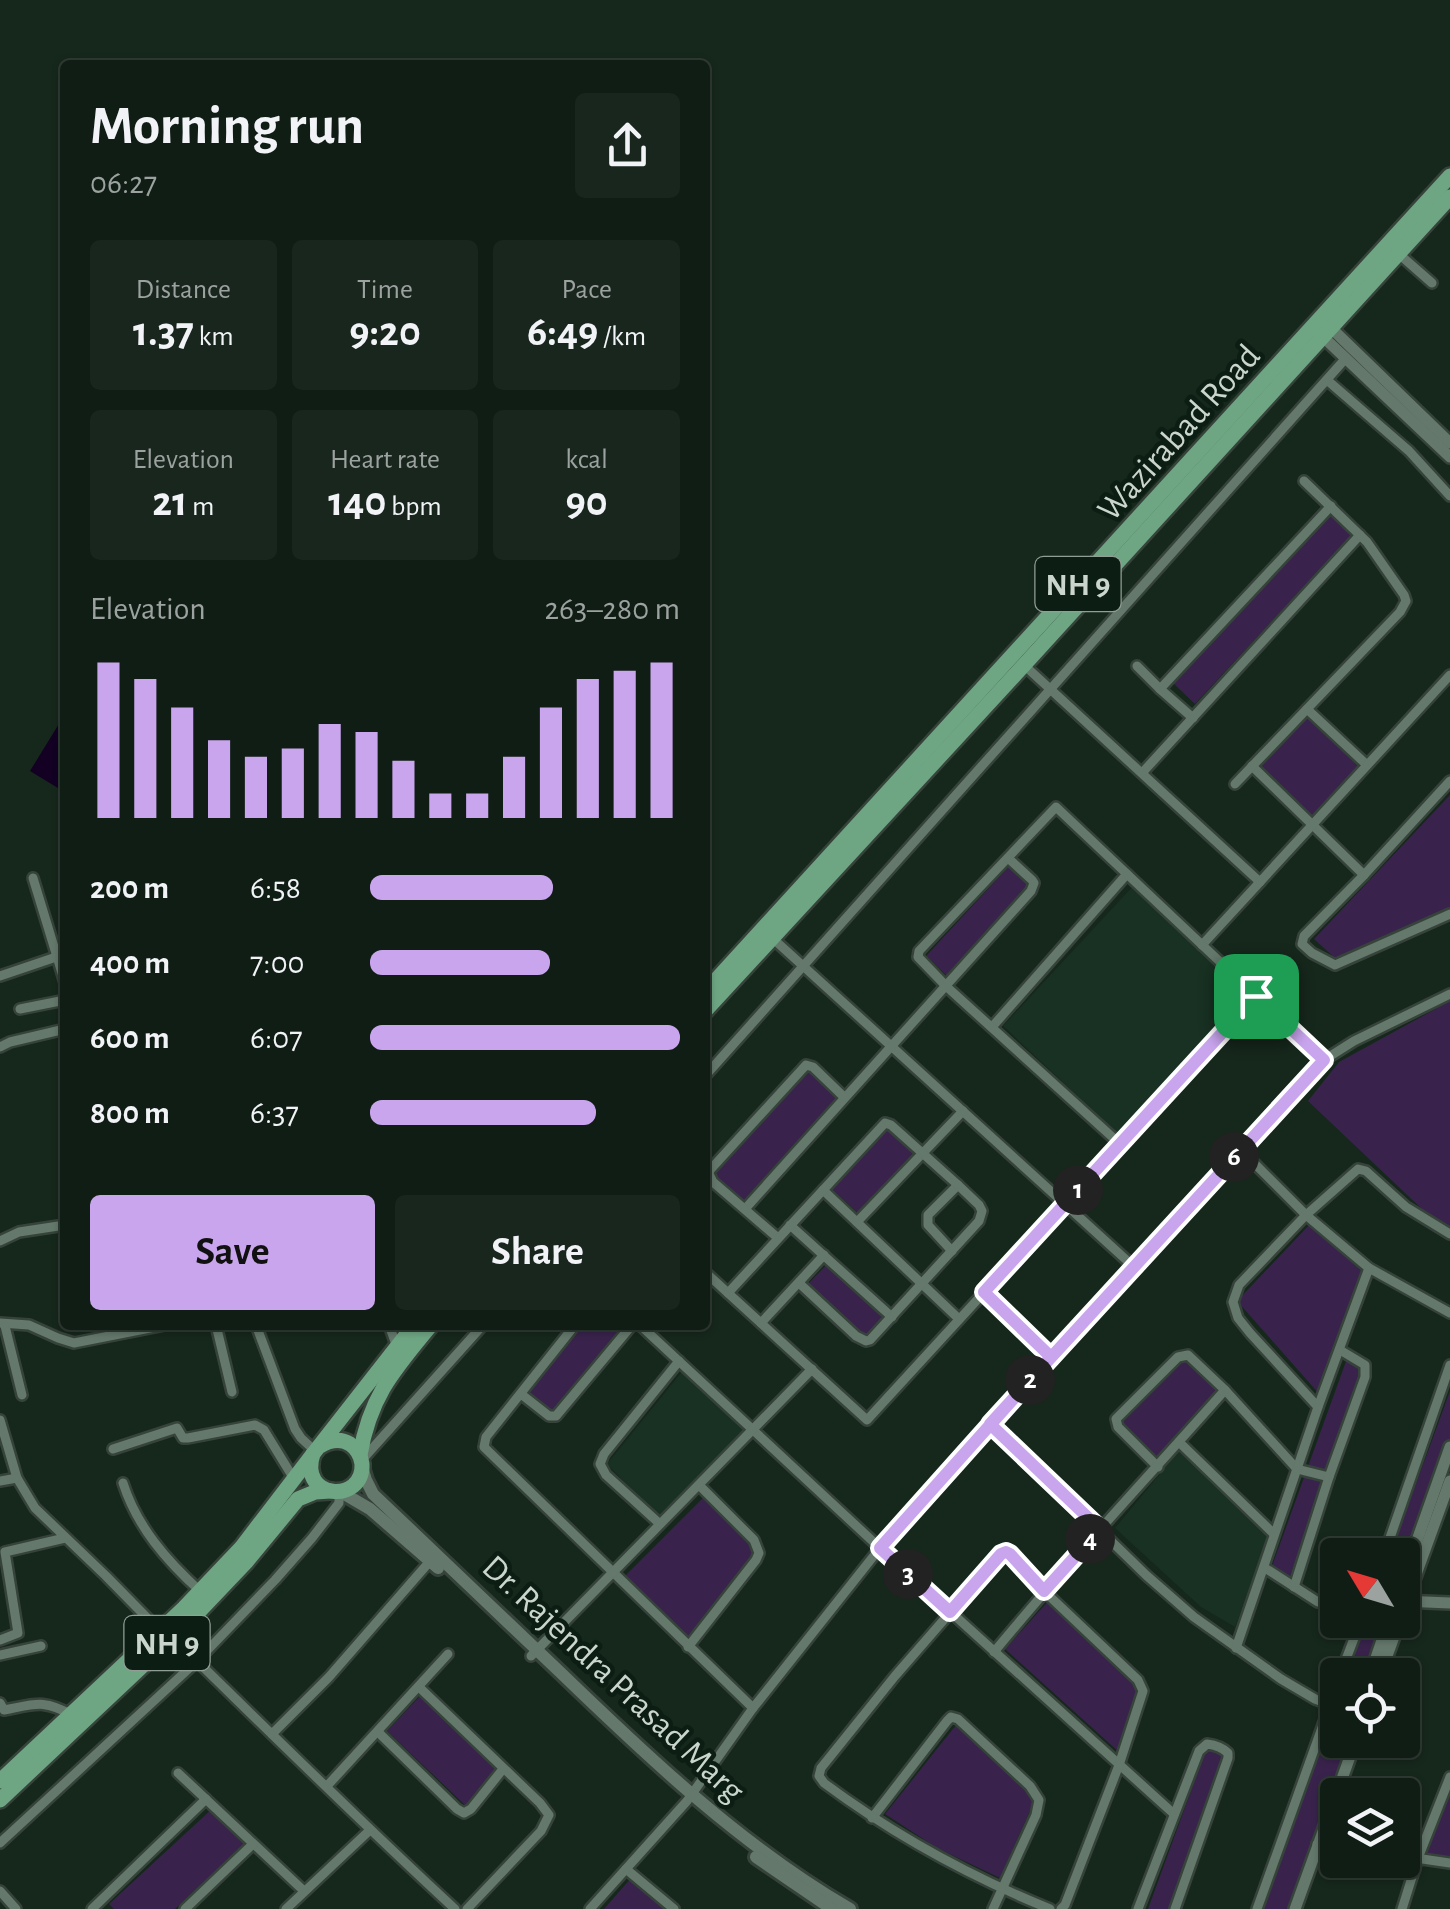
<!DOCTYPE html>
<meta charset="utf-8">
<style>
body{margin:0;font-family:"Alegreya Sans",sans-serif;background:#19261e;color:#f1f3f6;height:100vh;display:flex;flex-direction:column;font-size:38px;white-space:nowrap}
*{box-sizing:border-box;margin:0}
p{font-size:32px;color:#9ca2a0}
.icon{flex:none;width:55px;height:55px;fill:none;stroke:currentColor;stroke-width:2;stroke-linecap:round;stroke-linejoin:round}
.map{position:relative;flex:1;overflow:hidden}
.details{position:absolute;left:60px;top:60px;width:650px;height:1270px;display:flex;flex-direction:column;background:#101d15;border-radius:10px;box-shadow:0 2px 8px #0004,0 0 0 2px #303b34}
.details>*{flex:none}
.needle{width:65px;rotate:308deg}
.tools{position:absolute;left:1320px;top:1538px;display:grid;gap:20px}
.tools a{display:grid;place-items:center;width:100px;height:100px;border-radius:10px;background:#101d15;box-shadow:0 2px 8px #0004,0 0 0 2px #303b34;font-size:50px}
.pin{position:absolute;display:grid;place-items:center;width:85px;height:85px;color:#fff;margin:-42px;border-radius:20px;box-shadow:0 5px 15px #0006}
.km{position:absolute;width:50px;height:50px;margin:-25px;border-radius:50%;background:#222;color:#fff;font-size:28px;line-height:50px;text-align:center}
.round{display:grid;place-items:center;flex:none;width:105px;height:105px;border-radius:10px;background:#19261e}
.overview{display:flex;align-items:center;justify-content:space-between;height:170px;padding:0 30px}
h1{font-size:55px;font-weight:700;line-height:75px}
.stats{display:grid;grid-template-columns:repeat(3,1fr);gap:15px;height:170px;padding:10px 30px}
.stats div{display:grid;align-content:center;border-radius:10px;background:#19261e;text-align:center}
.stats b{font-size:42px;font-weight:700}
.stats small{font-size:28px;font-weight:400}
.stats p{font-size:28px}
.chart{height:280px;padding:20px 30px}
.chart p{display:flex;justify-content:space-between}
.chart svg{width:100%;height:180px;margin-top:10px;stroke:#c9a5ee;stroke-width:6}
.button{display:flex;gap:20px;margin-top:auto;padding:20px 30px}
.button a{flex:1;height:115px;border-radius:10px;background:#c9a5ee;color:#111;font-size:40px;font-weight:700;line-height:115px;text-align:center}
.button a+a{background:#19261e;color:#f1f3f6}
ul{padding:0 30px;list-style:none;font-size:32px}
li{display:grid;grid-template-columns:160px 120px 1fr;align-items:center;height:75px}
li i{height:25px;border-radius:12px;background:#c9a5ee}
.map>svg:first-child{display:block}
.built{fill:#183122}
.green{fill:#39234c}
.water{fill:#130023}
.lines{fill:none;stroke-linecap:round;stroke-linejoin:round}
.minor-casing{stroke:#36433a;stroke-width:14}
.tertiary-casing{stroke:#36433a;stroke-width:16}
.secondary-casing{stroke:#36433a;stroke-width:18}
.trunk-casing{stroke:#36433a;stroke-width:20}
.minor{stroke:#64786b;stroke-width:9}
.tertiary{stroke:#64786b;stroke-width:11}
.secondary{stroke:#64786b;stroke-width:12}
.trunk{stroke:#6ea683;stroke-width:15}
.route-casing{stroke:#fff;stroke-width:20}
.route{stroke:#c9a5ee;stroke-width:12}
.labels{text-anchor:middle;stroke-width:9;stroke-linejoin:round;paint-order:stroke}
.shield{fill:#0c1e13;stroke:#919e95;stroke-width:2.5}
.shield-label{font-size:32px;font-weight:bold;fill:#cad5cd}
.street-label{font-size:35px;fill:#cad5cd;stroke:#0c1e13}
</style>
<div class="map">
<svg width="1450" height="1909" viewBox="0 0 1450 1909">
<rect width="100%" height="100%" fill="#16271c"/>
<g class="built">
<path d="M 1134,885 L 1252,994 L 1121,1137 L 1003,1026 Z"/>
<path d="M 685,1368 L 747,1428 L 660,1519 L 607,1464 Z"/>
<path d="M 1184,1445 L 1272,1532 L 1235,1627 L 1201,1607 L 1115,1528 Z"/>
</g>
<g class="green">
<path d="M 1330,514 L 1352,535 L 1195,704 L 1173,683 Z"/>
<path d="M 1307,717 L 1359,767 L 1312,816 L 1259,766 Z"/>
<path d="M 1450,795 L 1450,908 L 1336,959 L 1314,939 Z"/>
<path d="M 1012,863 L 1033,884 L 947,976 L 926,956 Z"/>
<path d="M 1450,1001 L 1450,1226 L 1423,1210 L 1308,1101 L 1339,1062 Z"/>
<path d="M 810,1068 L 840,1095 L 743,1201 L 713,1174 Z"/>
<path d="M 890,1124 L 918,1151 L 859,1214 L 831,1188 Z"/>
<path d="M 1310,1224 L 1363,1272 L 1321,1396 L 1237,1301 Z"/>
<path d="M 829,1262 L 886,1316 L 865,1338 L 808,1284 Z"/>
<path d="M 582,1325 L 626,1325 L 552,1415 L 526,1393 Z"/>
<path d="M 1349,1353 L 1368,1363 L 1290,1576 L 1272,1566 Z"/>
<path d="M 1186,1355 L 1218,1391 L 1156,1460 L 1122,1423 Z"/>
<path d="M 1450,1391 L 1450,1463 L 1403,1598 L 1402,1555 L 1390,1555 Z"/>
<path d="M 706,1495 L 760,1547 L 687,1637 L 624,1577 Z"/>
<path d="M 1051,1598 L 1145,1685 L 1120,1753 L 1005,1649 Z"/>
<path d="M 1366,1620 L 1395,1620 L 1375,1675 L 1346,1675 Z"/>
<path d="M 421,1695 L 499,1767 L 466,1806 L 387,1731 Z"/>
<path d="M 1337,1698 L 1338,1740 L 1352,1740 L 1292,1909 L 1260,1909 Z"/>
<path d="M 960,1720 L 1037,1795 L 1000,1878 L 937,1848 L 885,1814 Z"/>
<path d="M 1207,1747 L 1226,1754 L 1170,1909 L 1148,1909 Z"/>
<path d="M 1450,1777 L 1450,1863 L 1418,1858 Z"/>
<path d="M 213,1808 L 246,1842 L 175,1909 L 114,1909 L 109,1904 Z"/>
<path d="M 632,1877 L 668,1909 L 604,1909 Z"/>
</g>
<path class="water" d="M 65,714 L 65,787 L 63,791 L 30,771 Z"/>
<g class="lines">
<g class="minor-casing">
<g id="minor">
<path d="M 1399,254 L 1432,283"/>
<path d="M 1327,380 L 1409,451 L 1450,496"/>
<path d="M 1024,665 L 1260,882"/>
<path d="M 1137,666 L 1160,689"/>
<path d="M 1307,709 L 1367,765"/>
<path d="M 1193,718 L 1160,689 L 1331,506"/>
<path d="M 1252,766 L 1364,875"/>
<path d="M 1142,773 L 1360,535"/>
<path d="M 1450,781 L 1364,875 L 1304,936 L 1302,944 L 1312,953 L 1335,965 L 1450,914"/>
<path d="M 1235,784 L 1400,612 L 1406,601 L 1404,595 L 1367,542 L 1304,481"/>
<path d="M 33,878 L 65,983"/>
<path d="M 769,935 L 1133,1266"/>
<path d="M 1202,945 L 1450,675"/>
<path d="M 0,976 L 65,954"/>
<path d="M 20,1009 L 65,1000"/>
<path d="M 992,1027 L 1127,874"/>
<path d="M 0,1047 L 10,1042 L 65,1029"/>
<path d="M 705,1076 L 1346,358"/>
<path d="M 1120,1144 L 947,987 L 918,957 L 919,951 L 1056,807 L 1324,1060"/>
<path d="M 1241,1150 L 1306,1215 L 1369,1268 L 1450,1313"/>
<path d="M 823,1190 L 959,1319"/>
<path d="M 745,1209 L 1031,891 L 1034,883 L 1032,880 L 1008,858"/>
<path d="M 857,1222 L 963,1111"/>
<path d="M 790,1225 L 892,1317"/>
<path d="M 778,1238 L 713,1182 L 709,1174 L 710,1170 L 806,1065 L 813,1067 L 844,1097"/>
<path d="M 0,1241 L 19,1232 L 65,1225"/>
<path d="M 952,1251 L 928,1225 L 928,1215 L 958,1185"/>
<path d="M 705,1272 L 867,1420 L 1256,996"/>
<path d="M 728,1293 L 885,1123 L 891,1125 L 958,1185 L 979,1205 L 982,1211 L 979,1221 L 870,1340 L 866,1341 L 856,1336 L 799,1283"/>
<path d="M 983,1293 L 1051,1357"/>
<path d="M 0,1323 L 29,1325 L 58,1338 L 74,1343 L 165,1325"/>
<path d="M 761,1323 L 824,1255"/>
<path d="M 216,1325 L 232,1392"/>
<path d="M 256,1325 L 295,1429 L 301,1438 L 315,1451"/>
<path d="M 389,1325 L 397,1347"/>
<path d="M 575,1325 L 486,1437 L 484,1447 L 753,1708"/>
<path d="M 640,1325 L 880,1548 L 1174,1814"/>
<path d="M 5,1326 L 22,1395"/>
<path d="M 521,1394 L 549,1416 L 556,1416 L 632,1325"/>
<path d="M 1318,1407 L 1250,1333 L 1238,1318 L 1233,1302 L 1239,1285 L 1306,1215 L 1358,1169 L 1366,1171 L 1406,1207 L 1450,1234"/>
<path d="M 0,1420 L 17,1478 L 35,1508 L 106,1576 L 160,1631"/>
<path d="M 991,1424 L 1146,1575 L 1194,1617 L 1281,1679 L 1315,1699 L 1338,1708"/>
<path d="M 1179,1442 L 1274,1534"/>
<path d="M 113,1449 L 177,1428 L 183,1438 L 188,1438 L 255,1425 L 264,1430 L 294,1479"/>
<path d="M 361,1461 L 483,1325"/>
<path d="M 1158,1467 L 1118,1427 L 1116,1419 L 1178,1357 L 1188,1355 L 1225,1390 L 1297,1469 L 1329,1477"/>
<path d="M 0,1481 L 17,1478"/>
<path d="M 123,1483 C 137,1527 167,1561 200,1591"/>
<path d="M 660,1524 L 606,1475 L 600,1464 L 604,1454 L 679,1361"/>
<path d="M 1384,1555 L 1450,1365"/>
<path d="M 1265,1568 L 1318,1602"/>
<path d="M 1294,1587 L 1329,1477 L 1365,1377 L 1365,1365 L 1340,1350"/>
<path d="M 0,1640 L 18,1633 L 5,1552 L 65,1538"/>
<path d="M 688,1647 L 756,1560 L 759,1553 L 754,1540 L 699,1485"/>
<path d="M 1236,1648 L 1318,1407 L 1369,1268"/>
<path d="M 994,1652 C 1068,1562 1148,1477 1225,1390"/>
<path d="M 0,1655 L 41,1646"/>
<path d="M 531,1656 L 812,1369"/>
<path d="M 197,1661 C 282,1744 367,1828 455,1909"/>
<path d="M 1340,1675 L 1361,1620"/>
<path d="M 419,1687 L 540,1803 L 549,1815 L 541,1831 L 467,1909"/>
<path d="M 0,1703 L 4,1710 C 36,1704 43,1699 72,1715"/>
<path d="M 378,1732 L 457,1809 L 464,1813 L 471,1809 L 503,1769"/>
<path d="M 272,1734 L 329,1677 L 431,1560"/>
<path d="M 178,1773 L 304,1891"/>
<path d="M 327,1786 L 448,1654"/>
<path d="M 872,1818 L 947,1721 L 951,1717 L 958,1719 L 1030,1786 L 1039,1800 L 1036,1815 L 993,1909"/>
<path d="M 0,1843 L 197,1661 L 275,1580 L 312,1538 L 339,1503 L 339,1492"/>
<path d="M 1317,1844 L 1338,1847"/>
<path d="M 1402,1856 L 1450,1863"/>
<path d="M 626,1869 L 674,1909"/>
<path d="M 0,1891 L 16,1909"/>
<path d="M 92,1909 L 206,1799"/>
<path d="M 185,1909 L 253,1844"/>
<path d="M 286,1909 L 370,1830"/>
<path d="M 590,1909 L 687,1801 L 753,1708 L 880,1548 L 1133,1266 L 1324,1060 L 1354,1041 L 1450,994"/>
<path d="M 1050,1909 C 969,1876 894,1835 824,1783 L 819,1776 L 821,1768 L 895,1676 L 1001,1554 L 1011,1555 L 1044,1591 L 1138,1680 L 1143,1691 L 1119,1765 L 1065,1905 L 1061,1909"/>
<path d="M 1138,1909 L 1199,1751 L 1207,1744 C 1215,1745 1222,1747 1228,1753 L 1228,1758 L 1175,1909"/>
<path d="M 1257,1909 L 1338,1683"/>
<path d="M 1402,1909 L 1418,1858 L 1450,1777"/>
</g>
</g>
<g class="tertiary-casing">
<g id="tertiary">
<path d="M 1328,325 L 1450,443"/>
<path d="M 1319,333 L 1450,457"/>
<path d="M 1402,1583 L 1450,1447"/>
<path d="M 1402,1601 L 1450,1603"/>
<path d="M 1402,1613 L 1450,1481"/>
<path d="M 1370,1675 L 1389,1620"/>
<path d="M 1380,1675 L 1400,1620"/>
<path d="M 1295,1909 L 1356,1740"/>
</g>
</g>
<g class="secondary-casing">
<g id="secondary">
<path d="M 362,1467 L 366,1480 L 373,1494 C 436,1554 498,1613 561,1673 C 651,1760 742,1846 850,1909"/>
<path d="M 341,1492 L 370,1509 L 438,1568"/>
<path d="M 756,1857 L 832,1909"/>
</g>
</g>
<g class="trunk-casing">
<g id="trunk">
<path d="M 705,992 L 1450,176"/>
<path d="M 705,1011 L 1024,665 L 1450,197"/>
<path d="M 320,1446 C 330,1440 340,1438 350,1444 C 357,1449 361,1456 362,1464 C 364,1504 298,1500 313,1454 L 414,1325"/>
<path d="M 360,1455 C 370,1396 394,1370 431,1325"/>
<path d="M 0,1781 L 184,1608 L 241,1548 L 313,1454"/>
<path d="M 0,1800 L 189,1622 L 247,1561 L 298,1499 L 315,1492 L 330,1491"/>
</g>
</g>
<use href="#minor" class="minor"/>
<use href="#tertiary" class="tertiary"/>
<use href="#secondary" class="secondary"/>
<use href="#trunk" class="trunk"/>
</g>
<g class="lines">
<g class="route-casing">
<path id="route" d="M 1256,996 L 984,1292 L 1051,1357 L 880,1548 L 950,1612 L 1001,1554 L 1006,1552 L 1010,1554 L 1044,1591 L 1100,1529 L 990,1424 L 1324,1060 L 1256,996"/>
</g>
<use href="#route" class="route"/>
</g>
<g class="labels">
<g class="shield">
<rect x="1035.5" y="557" width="85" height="54" rx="8"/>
<rect x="124.5" y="1616" width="85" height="54" rx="8"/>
</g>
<g class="shield-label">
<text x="1078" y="595">NH 9</text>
<text x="167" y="1654">NH 9</text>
</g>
<g class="street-label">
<text transform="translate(1178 432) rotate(-48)" y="12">Wazirabad Road</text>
<text transform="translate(614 1678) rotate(43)" y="12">Dr. Rajendra Prasad Marg</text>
</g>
</g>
</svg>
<div class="tools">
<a><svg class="needle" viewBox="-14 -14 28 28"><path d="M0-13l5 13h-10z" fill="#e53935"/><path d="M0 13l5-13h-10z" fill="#9ca2a0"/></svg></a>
<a><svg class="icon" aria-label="locate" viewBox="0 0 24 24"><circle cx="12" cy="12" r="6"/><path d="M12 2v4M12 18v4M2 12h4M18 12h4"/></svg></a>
<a><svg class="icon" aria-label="layers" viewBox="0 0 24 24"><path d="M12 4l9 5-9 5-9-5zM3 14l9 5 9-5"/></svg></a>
</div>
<div class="pin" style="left:1256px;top:996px;background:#1e9e55"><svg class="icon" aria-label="arrive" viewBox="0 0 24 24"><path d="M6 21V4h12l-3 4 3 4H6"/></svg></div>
<b class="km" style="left:1078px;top:1190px">1</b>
<b class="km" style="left:1030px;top:1380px">2</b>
<b class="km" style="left:908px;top:1574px">3</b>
<b class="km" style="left:1090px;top:1539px">4</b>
<b class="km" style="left:1234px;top:1157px">6</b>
<section class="details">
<div class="overview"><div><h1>Morning run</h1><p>06:27</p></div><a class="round"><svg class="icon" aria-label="share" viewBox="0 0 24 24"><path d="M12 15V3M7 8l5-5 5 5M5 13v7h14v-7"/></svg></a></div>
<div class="stats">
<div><p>Distance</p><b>1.37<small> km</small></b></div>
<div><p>Time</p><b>9:20</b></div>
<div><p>Pace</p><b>6:49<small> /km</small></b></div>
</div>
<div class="stats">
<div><p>Elevation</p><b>21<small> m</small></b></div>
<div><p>Heart rate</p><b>140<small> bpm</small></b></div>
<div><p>kcal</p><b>90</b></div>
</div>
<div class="chart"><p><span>Elevation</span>263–280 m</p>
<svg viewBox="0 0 160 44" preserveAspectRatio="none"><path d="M5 44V6M15 44V10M25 44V17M35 44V25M45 44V29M55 44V27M65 44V21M75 44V23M85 44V30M95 44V38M105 44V38M115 44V29M125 44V17M135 44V10M145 44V8M155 44V6"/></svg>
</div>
<ul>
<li><b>200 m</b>6:58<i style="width:59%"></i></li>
<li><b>400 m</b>7:00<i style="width:58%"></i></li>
<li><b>600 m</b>6:07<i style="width:100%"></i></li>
<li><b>800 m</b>6:37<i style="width:73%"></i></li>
</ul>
<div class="button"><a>Save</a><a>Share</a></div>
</section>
</div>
